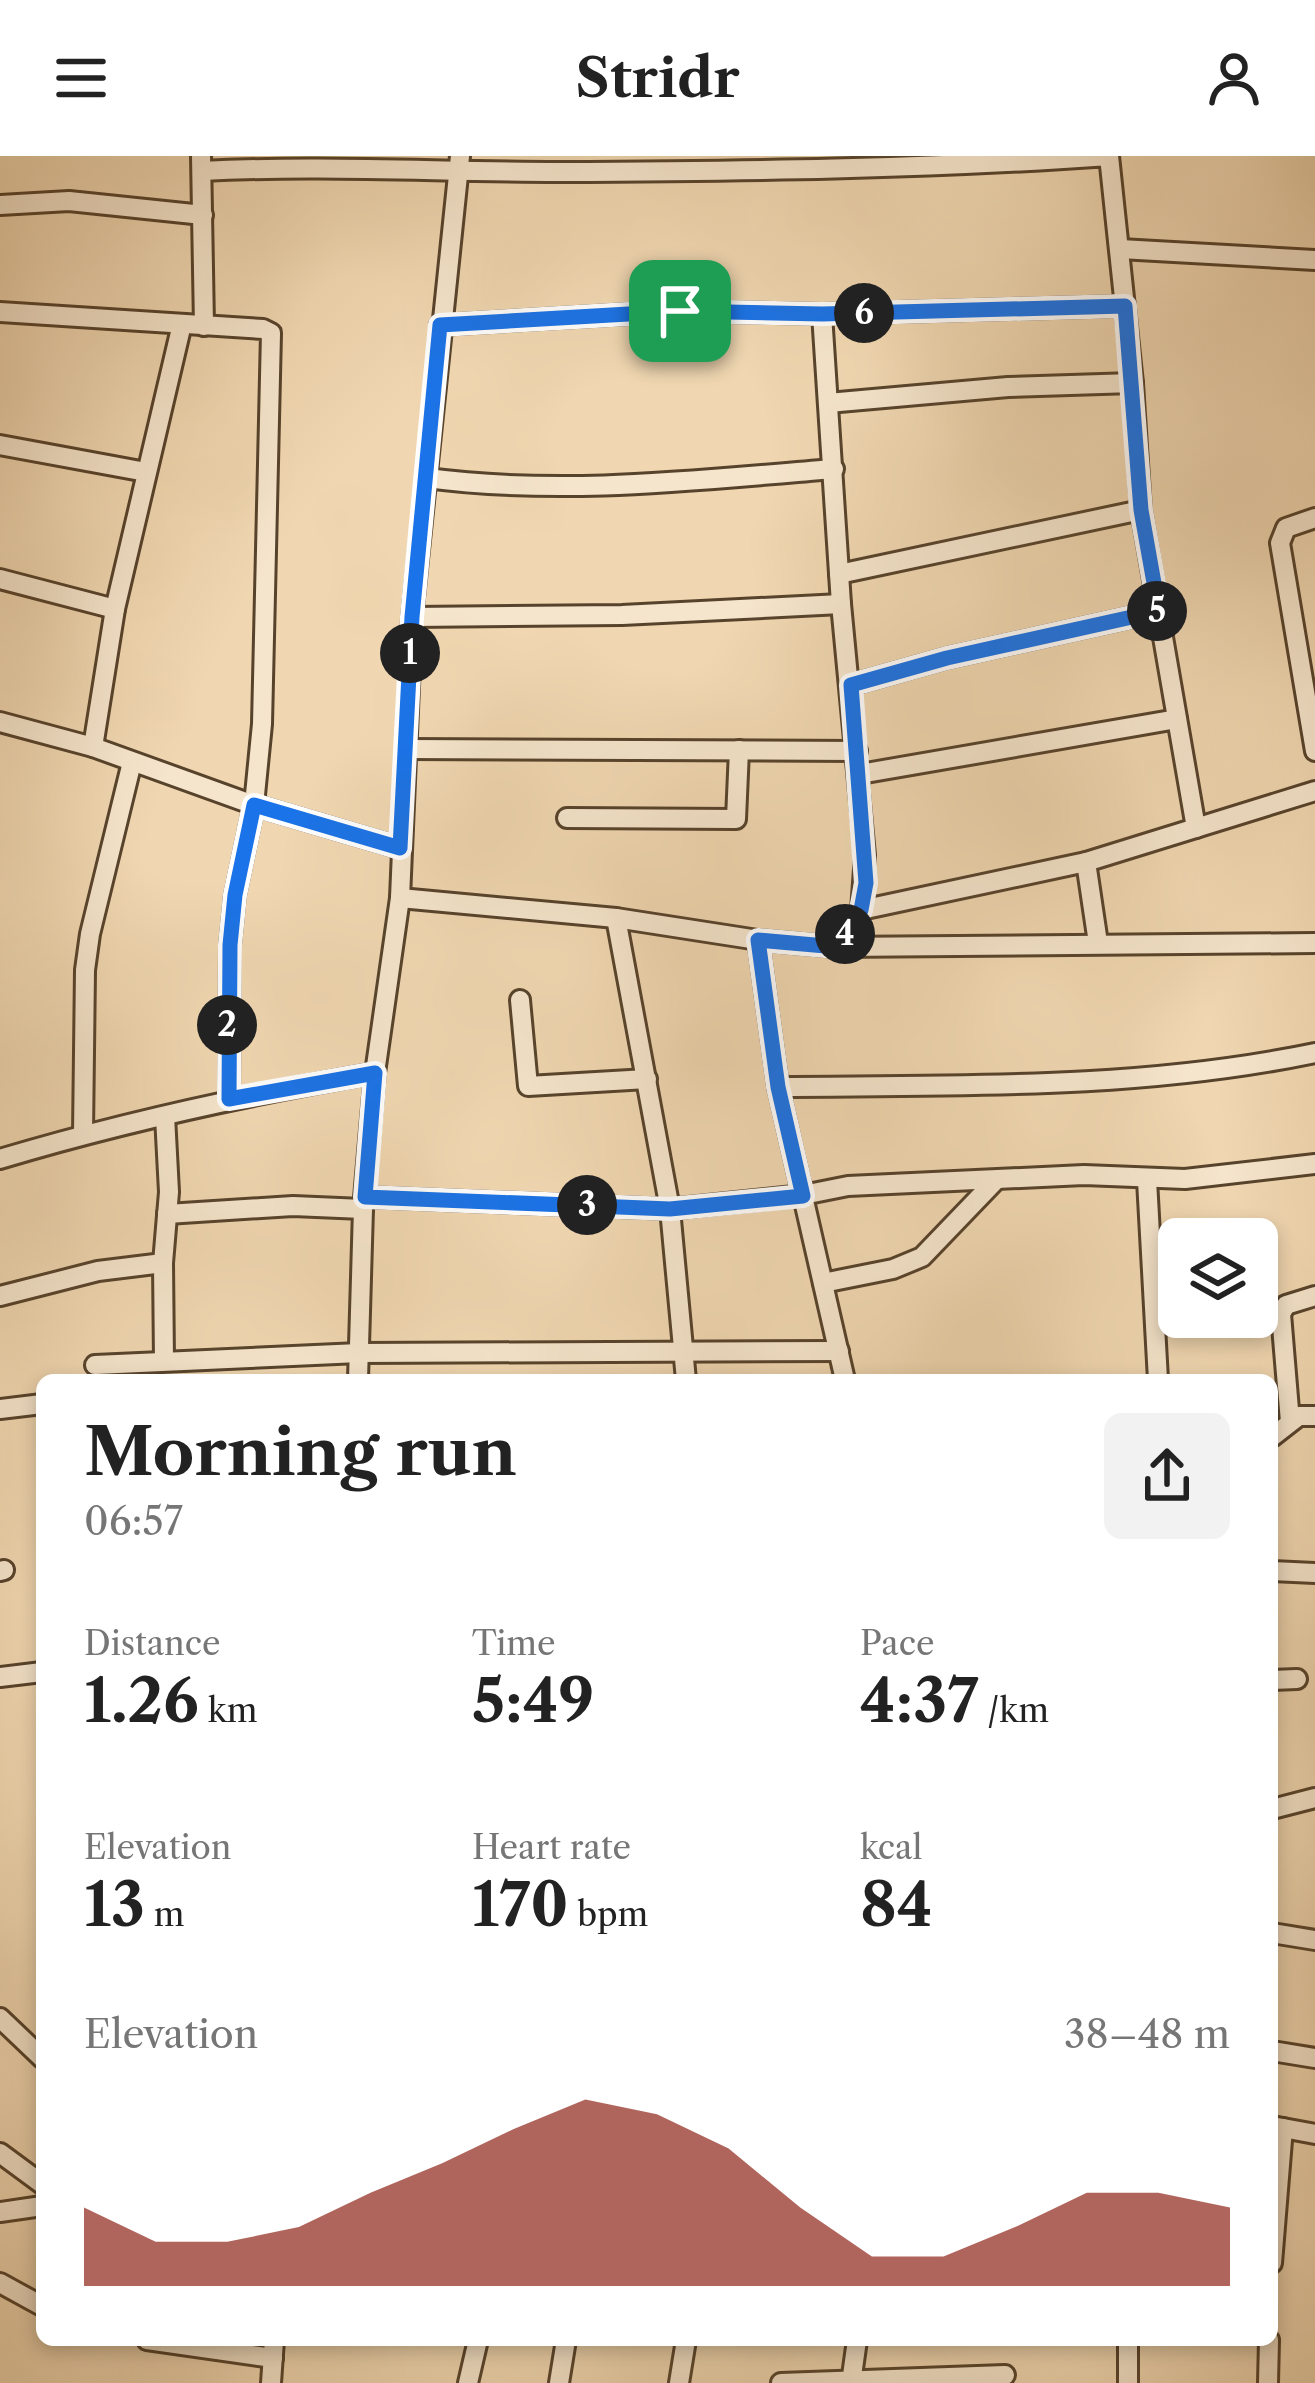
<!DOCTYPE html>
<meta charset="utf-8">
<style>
body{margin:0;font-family:"Libre Caslon Text",serif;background:#f2f2f2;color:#222;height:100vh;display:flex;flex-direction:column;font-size:45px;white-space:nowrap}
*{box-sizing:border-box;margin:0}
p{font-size:39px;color:#767676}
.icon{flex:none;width:66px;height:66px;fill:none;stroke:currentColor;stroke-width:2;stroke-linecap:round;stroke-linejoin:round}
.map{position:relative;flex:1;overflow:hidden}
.details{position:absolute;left:36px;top:1218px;width:1242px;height:972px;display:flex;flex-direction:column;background:#fff;border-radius:18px;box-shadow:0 6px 18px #0003}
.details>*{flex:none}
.fabs{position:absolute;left:1158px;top:1062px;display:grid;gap:24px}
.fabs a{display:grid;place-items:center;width:120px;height:120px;border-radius:18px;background:#fff;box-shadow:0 6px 18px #0003;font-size:60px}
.pin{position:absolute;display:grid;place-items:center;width:102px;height:102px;color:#fff;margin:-51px;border-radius:24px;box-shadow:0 6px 18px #0006}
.km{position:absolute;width:60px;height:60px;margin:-30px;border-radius:50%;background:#222;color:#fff;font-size:33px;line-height:60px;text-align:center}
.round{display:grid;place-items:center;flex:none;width:126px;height:126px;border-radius:18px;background:#f2f2f2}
.head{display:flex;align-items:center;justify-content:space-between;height:204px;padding:0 48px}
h1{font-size:66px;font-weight:800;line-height:90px}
.stats{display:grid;grid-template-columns:repeat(3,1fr);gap:18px;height:204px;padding:12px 48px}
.stats div{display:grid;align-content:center}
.stats b{font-size:60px;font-weight:800}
.stats small{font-size:33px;font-weight:400}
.stats p{font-size:33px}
.chart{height:336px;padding:24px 48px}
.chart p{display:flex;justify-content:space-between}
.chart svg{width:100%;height:216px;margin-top:12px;fill:#8f2418;opacity:.7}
header{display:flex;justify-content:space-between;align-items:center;height:156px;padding:0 48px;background:#fff;font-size:54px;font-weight:800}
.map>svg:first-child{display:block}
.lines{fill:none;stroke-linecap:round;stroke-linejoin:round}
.minor-casing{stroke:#57432c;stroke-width:24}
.minor{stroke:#f5e5cc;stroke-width:18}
.route-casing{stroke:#fff;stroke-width:24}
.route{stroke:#1a73e8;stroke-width:15}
</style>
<header><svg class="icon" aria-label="menu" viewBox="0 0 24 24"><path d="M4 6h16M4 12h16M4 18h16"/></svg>Stridr<svg class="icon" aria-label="person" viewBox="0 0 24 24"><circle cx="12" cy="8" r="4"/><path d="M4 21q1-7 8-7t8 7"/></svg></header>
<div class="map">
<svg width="1315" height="2227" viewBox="0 0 1315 2227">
<rect width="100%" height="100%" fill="#f0d7b1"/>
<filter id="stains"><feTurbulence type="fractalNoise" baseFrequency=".00167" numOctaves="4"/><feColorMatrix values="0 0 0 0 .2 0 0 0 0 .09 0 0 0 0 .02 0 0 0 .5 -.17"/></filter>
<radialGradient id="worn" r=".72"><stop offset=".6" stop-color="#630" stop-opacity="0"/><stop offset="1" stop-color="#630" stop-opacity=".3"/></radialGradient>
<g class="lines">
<g class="minor-casing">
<g id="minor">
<path d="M 201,0 L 204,170"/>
<path d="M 202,15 C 321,9 440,16 559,16 C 743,15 926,13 1109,0 L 1133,227 L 1141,354 L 1196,672"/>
<path d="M 0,49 L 69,45 L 203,59"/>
<path d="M 1120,93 L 1315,104"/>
<path d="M 0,156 L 263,173 L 271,177 L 262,568 L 254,649 L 235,739 L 230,789 L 229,942"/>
<path d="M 822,158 L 841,448 L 865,699 L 861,754 L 837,791"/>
<path d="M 440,169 L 680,155 L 822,158 L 1125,150"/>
<path d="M 828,247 L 1008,231 L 1133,227"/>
<path d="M 0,289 L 146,316"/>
<path d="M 427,322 C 563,340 698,324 834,313"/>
<path d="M 1315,362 L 1286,372 L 1280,387 L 1315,595"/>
<path d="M 839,418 L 1141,354"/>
<path d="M 0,423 L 115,453"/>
<path d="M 412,461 L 622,459 L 841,448"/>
<path d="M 851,529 L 947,502 L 1159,455"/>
<path d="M 0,566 L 93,591 L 254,649 L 400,692"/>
<path d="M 93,591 L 115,453 L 182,168"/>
<path d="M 406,593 L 857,595"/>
<path d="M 860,618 L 1177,563"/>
<path d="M 567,662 L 736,663 L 739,594"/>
<path d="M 1086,706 L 1098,787"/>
<path d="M 400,742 L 616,762 L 758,784 L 837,791 L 1315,787"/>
<path d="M 861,754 L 1086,706 L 1315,635"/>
<path d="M 616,762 L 670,1053 L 686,1224"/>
<path d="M 758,784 L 778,931 L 845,1224"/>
<path d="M 520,844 L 528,930 L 647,923"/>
<path d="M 778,931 C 958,929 1138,934 1315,897"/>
<path d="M 83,978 L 85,814 L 90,778 L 132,606"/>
<path d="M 0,1003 C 123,966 248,939 375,917"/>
<path d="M 1147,1024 L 1158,1224"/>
<path d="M 365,1041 L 670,1053 L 803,1039 L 848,1030 L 1084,1019 L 1185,1023 L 1315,1008"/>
<path d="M 167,1058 L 293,1050 L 363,1053"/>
<path d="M 163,1107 L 164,1205"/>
<path d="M 823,1127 L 893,1113 L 922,1101 L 995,1025"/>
<path d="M 0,1140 L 98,1115 L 163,1107 L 169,1036 L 165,960"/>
<path d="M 95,1209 L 359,1197 L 839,1195"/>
<path d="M 358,1224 L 363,1053 L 375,917 L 400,742 L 412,461 L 460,0"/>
<path d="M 0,1253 L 42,1248"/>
<path d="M 1290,1266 L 1281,1158 L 1286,1149 L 1315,1140"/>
<path d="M 1272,1281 L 1299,1260 L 1315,1260"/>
<path d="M 0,1415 L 4,1414"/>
<path d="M 1272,1415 L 1315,1417"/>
<path d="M 0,1521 L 42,1516"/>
<path d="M 1272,1524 L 1297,1523"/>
<path d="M 1272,1653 L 1315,1642"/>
<path d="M 1272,1777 L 1315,1784"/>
<path d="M 0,1862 L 42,1902"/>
<path d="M 1272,1895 L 1315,1902"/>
<path d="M 1272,1970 L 1315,1978"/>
<path d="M 0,1997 L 42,2028"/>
<path d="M 0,2056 L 42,2050"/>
<path d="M 1272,2107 L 1283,1972"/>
<path d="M 0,2127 L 42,2150"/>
<path d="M 147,2184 L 273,2202"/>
<path d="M 271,2227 L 274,2184"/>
<path d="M 468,2227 L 478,2184"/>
<path d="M 559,2227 L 566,2184"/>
<path d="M 679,2227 L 686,2184"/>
<path d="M 781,2227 L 1005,2219"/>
<path d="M 851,2227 L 857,2184"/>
<path d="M 1128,2227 L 1128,2184"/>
<path d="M 1268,2227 L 1269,2184"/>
</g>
</g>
<use href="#minor" class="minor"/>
</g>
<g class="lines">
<g class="route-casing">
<path id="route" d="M 1125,150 L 1141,354 L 1159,455 L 947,502 L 851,529 L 866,727 L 861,754 L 837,791 L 758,784 L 778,931 L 803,1040 L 670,1053 L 365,1041 L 375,917 L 229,943 L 230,789 L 235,739 L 254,649 L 400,692 L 412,461 L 440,169 L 680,155 L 822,158 Z"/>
</g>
<use href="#route" class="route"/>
</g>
<rect width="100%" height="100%" filter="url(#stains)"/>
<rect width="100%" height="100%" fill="url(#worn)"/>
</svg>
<div class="fabs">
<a><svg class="icon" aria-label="layers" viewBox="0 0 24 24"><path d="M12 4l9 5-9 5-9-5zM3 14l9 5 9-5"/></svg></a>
</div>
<div class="pin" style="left:680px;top:155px;background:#1e9e55"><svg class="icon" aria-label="arrive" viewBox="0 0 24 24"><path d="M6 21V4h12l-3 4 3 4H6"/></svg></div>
<b class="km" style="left:410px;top:497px">1</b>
<b class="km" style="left:227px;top:869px">2</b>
<b class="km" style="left:587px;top:1049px">3</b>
<b class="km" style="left:845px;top:778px">4</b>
<b class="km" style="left:1157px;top:455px">5</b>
<b class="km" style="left:864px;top:157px">6</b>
<section class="details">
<div class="head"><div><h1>Morning run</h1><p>06:57</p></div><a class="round"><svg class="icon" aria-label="share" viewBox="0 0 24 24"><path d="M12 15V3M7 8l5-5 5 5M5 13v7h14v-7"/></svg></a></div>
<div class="stats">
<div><p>Distance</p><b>1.26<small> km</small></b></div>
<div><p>Time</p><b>5:49</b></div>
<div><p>Pace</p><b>4:37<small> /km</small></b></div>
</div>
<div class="stats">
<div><p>Elevation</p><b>13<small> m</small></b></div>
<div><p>Heart rate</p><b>170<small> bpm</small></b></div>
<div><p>kcal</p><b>84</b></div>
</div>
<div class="chart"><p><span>Elevation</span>38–48 m</p>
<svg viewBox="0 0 160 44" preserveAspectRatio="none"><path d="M0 44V28L10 35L20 35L30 32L40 25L50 19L60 12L70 6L80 9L90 16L100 28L110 38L120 38L130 32L140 25L150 25L160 28V44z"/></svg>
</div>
</section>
</div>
